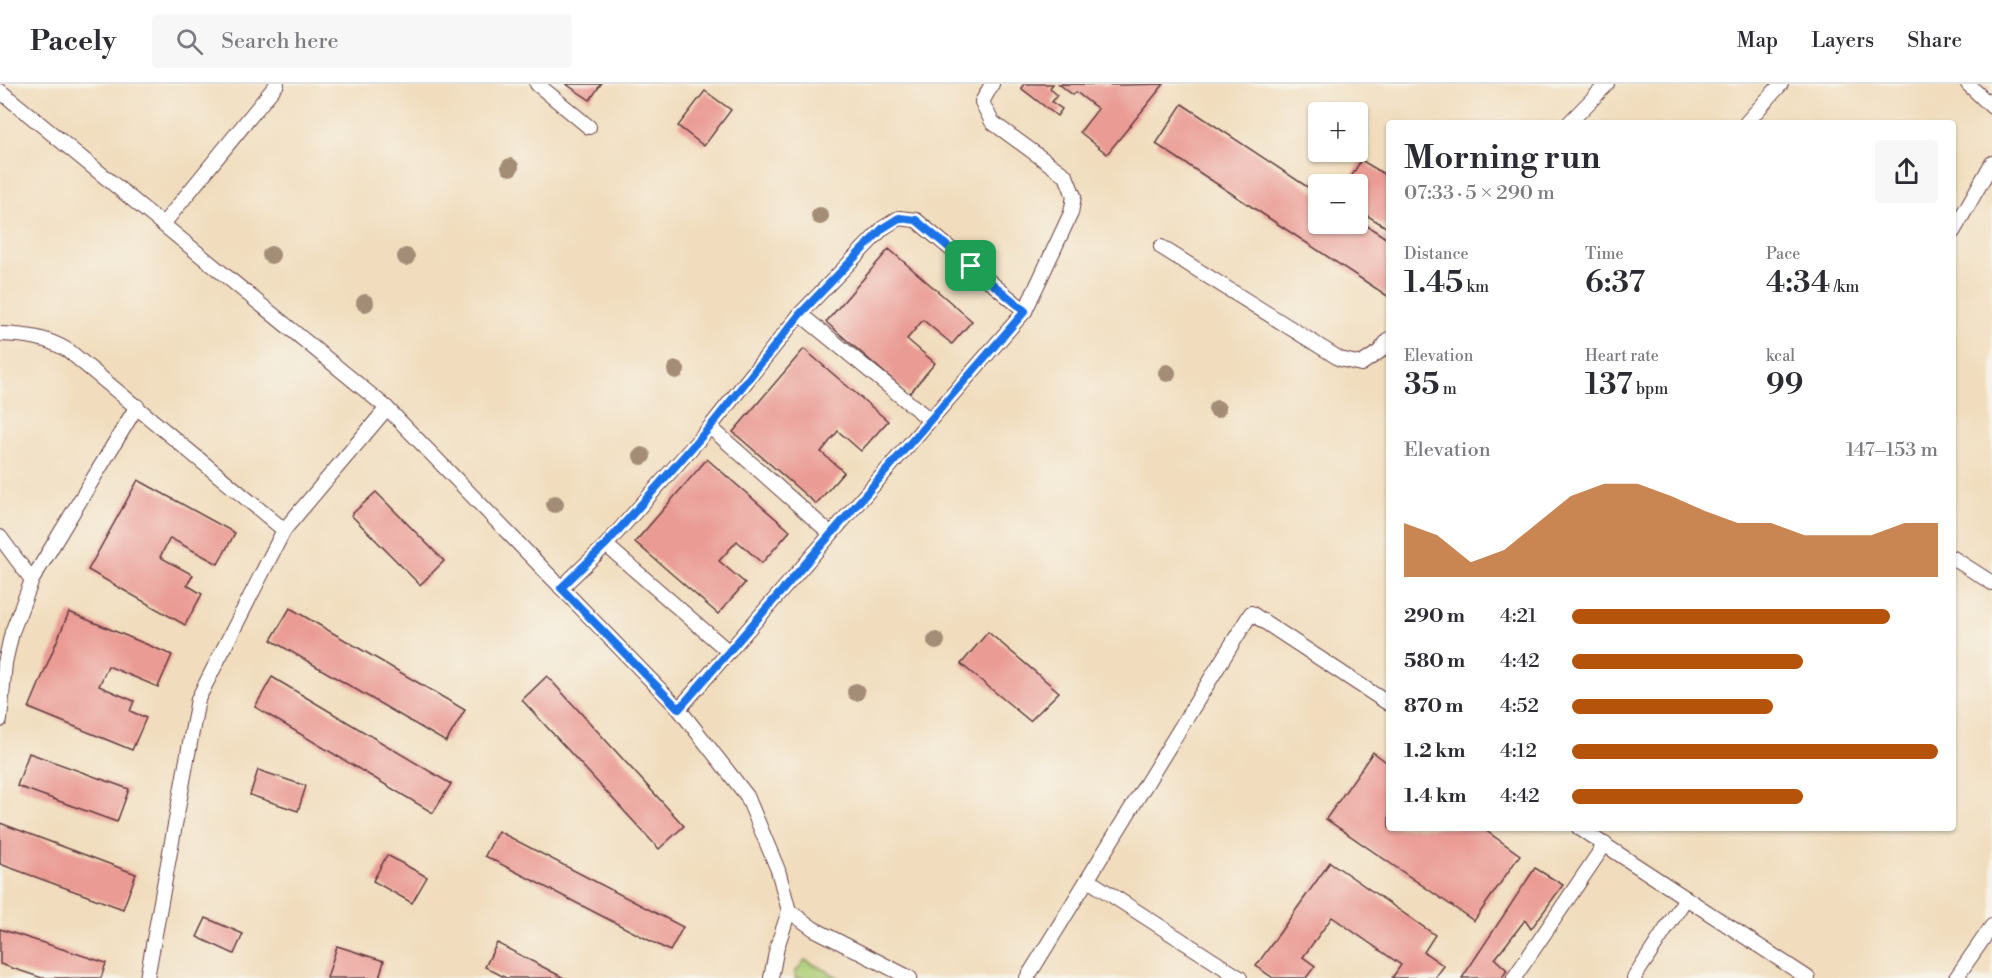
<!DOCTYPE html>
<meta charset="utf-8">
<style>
body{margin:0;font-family:"Libre Bodoni",serif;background:#f7f7f7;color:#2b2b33;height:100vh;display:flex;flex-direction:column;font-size:22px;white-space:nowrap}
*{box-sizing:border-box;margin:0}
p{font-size:20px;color:#7c7c81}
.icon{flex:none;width:33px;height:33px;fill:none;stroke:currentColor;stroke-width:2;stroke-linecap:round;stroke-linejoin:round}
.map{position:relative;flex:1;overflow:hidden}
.details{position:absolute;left:1386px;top:36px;width:570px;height:711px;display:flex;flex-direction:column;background:#fff;border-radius:6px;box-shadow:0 2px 4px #0004}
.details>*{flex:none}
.controls{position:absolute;left:1308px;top:18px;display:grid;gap:12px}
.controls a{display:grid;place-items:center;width:60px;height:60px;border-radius:6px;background:#fff;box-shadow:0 2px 4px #0004;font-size:30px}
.pin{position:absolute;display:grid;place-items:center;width:51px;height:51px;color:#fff;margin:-26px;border-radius:12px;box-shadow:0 3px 9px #0006}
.round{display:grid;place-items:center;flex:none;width:63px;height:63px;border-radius:6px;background:#f7f7f7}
.headline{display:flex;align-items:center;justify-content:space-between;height:102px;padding:0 18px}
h1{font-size:33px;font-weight:600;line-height:45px}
.figures{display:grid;grid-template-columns:repeat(3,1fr);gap:9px;height:102px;padding:6px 18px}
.figures div{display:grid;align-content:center}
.figures b{font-size:30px;font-weight:600}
.figures small{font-size:16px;font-weight:400}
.figures p{font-size:16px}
.chart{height:168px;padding:12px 18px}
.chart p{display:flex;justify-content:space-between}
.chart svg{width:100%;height:108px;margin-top:6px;fill:#b45309;opacity:.7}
ul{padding:0 18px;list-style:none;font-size:20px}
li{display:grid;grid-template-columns:96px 72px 1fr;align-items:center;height:45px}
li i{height:15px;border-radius:8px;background:#b45309}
header{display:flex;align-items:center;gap:36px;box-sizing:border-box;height:84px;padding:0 30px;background:#fff;border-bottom:2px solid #e1e1e2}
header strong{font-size:28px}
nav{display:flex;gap:33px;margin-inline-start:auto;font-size:21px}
.search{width:420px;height:54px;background:#f7f7f7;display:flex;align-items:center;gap:15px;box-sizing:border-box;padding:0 21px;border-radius:6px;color:#7c7c81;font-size:22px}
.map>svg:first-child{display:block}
.green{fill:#adcf78;stroke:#7c7752;stroke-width:1.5}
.building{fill:#ea9b94}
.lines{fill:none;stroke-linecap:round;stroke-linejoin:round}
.lane-casing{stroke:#633c41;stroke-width:16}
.lane{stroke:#fff;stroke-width:14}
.tree{fill:#a38d77}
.route-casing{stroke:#fff;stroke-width:12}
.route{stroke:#1a73e8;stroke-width:8}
</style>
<header>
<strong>Pacely</strong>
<div class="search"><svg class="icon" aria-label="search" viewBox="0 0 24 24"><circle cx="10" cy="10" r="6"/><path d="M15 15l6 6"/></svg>Search here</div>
<nav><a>Map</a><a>Layers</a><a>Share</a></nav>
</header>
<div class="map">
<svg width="1992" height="894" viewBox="0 0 1992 894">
<rect width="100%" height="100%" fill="#f7f3e8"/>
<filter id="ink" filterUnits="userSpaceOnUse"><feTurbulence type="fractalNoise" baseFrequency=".0167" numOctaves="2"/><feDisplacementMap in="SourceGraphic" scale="12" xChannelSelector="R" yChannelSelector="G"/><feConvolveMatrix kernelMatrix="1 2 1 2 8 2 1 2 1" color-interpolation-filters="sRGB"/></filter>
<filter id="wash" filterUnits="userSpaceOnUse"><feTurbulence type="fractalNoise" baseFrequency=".008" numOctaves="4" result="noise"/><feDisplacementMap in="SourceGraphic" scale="24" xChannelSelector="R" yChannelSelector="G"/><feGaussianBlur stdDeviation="1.35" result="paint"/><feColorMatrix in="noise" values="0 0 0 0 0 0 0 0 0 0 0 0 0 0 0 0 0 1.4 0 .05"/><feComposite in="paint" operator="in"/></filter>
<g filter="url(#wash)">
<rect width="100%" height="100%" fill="#f1ddbd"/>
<path class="green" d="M 805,876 L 840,894 L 795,894 L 796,887 Z"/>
<g id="blocks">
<g class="building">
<path d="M 566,0 L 601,0 L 590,16 Z"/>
<path d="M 1024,0 L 1053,0 L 1050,4 L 1057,11 L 1052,18 L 1062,25 L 1057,32 L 1021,4 Z"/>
<path d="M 1059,0 L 1124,1 L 1164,0 L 1107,70 L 1080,48 L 1098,25 L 1076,8 L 1073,11 Z"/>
<path d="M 705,7 L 731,26 L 704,62 L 678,42 Z"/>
<path d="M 1182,20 L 1318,110 L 1318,140 L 1358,140 L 1358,136 L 1389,156 L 1389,213 L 1156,60 Z"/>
<path d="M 1361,76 L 1389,93 L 1389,145 L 1358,126 L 1358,100 L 1347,100 Z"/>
<path d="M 889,165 L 972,237 L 952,260 L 923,236 L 907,255 L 935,279 L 909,310 L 826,238 Z"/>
<path d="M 804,265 L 888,337 L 861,367 L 838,347 L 821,368 L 844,388 L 816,420 L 733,348 Z"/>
<path d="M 707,375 L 790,447 L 762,479 L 737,457 L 719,477 L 745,499 L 718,530 L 635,458 Z"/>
<path d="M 138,396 L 235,449 L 218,480 L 170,454 L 160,473 L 193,491 L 187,501 L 202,510 L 185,541 L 88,486 Z"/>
<path d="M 376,408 L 444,477 L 420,501 L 351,431 Z"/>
<path d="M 290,524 L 465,626 L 446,658 L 271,556 Z"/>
<path d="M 69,528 L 172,571 L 158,603 L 108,582 L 99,602 L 134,617 L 130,627 L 146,634 L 132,666 L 29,624 Z"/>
<path d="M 988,548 L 1059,608 L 1030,637 L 961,580 Z"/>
<path d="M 547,592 L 684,742 L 659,765 L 522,616 Z"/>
<path d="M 272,593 L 451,700 L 433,729 L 255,623 Z"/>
<path d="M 1373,668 L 1389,680 L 1389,744 L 1482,744 L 1520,771 L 1474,837 L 1326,735 Z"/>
<path d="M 29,669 L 129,705 L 117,738 L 17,702 Z"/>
<path d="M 258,686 L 306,702 L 298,727 L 250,711 Z"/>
<path d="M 0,739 L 136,790 L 123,825 L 0,780 Z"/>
<path d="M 498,747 L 683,843 L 670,867 L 485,772 Z"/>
<path d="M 387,771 L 427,793 L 412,819 L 373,797 Z"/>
<path d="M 1330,778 L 1435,851 L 1424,868 L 1444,882 L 1435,894 L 1392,894 L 1401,881 L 1332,833 L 1303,873 L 1315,882 L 1306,894 L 1273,894 L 1256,882 Z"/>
<path d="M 1535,784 L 1563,801 L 1531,845 L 1525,836 L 1495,875 L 1507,886 L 1502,894 L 1462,894 Z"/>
<path d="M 206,834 L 243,850 L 234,870 L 197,853 Z"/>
<path d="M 0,845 L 106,879 L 101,894 L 42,894 L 0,880 Z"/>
<path d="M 497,859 L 564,894 L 506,894 L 485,883 Z"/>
<path d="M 337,862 L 384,877 L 379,894 L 327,894 Z"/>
</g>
</g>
</g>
<g filter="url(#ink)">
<use href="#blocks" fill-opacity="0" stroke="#633c41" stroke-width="1.5"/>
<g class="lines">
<g class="lane-casing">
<g id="lane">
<path d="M 537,0 L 589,43"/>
<path d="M 1968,0 L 1992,23"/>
<path d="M 0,7 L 387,324 L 679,625 L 747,712 L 778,786 L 789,827 L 777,863 L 771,894"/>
<path d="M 1569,39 L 1607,0"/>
<path d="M 1746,39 L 1781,0"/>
<path d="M 164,139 L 277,0"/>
<path d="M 1953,148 L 1992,79"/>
<path d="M 1161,163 L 1340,275 L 1361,280 L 1379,268 L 1389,255"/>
<path d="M 800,230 L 930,336"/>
<path d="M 0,250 C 27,251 46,253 69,267 L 284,446"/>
<path d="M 710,343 L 831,450"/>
<path d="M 0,453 L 32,496"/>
<path d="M 606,461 L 729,568"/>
<path d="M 1953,474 L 1992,499"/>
<path d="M 561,504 L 606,461 L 710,343 L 800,230 L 883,144 L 899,134 L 916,136 L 1025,227"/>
<path d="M 679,625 L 1025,227 L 1071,129 L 1074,112 L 1066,92 L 992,38 L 982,18 L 992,0"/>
<path d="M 0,636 L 5,579 L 12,548 L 32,496 L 137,322"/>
<path d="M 1579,744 L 1808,894"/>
<path d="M 1088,796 L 1240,894"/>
<path d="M 789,827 L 814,845 L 910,894"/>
<path d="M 147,894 L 198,615 L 284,446 L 387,324"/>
<path d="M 1027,894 L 1251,529 L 1389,620"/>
<path d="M 1514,894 L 1605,760"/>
<path d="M 1634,894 L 1686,814"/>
<path d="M 1956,894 L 1992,842"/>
</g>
</g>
<use href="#lane" class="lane"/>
</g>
<g class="tree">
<circle cx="510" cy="83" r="9"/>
<circle cx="820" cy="132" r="9"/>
<circle cx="271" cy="171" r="9"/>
<circle cx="406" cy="173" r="9"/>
<circle cx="365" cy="219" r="9"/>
<circle cx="676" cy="286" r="9"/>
<circle cx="1167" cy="289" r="9"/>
<circle cx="1217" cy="325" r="9"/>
<circle cx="642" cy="372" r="9"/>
<circle cx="555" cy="420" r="9"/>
<circle cx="936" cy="557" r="9"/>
<circle cx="856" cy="608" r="9"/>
</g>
</g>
<g class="lines" filter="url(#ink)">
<g class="route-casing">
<path id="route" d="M 899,134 L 916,136 L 1025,227 L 679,625 L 561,504 L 606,460 L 710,343 L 800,230 L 883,144 Z"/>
</g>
<use href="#route" class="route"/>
</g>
</svg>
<div class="controls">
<a>+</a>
<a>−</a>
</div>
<div class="pin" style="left:971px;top:182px;background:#1e9e55"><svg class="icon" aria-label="arrive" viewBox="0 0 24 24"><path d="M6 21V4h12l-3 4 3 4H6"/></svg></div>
<section class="details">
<div class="headline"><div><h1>Morning run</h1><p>07:33 · 5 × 290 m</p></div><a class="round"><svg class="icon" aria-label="share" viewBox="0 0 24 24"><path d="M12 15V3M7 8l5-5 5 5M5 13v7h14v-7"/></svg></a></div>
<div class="figures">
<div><p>Distance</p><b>1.45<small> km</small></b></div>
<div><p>Time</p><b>6:37</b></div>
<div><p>Pace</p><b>4:34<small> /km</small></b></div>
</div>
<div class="figures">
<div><p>Elevation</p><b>35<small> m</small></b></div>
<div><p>Heart rate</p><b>137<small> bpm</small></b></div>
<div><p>kcal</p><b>99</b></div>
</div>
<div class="chart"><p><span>Elevation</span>147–153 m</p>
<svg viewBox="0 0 160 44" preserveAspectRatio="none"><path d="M0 44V22L10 27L20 38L30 33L40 22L50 11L60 6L70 6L80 11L90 17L100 22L110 22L120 27L130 27L140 27L150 22L160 22V44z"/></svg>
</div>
<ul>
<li><b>290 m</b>4:21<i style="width:87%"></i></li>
<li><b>580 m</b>4:42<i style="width:63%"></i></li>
<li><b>870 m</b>4:52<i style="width:55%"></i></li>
<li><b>1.2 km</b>4:12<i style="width:100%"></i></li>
<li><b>1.4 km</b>4:42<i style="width:63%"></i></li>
</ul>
</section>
</div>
